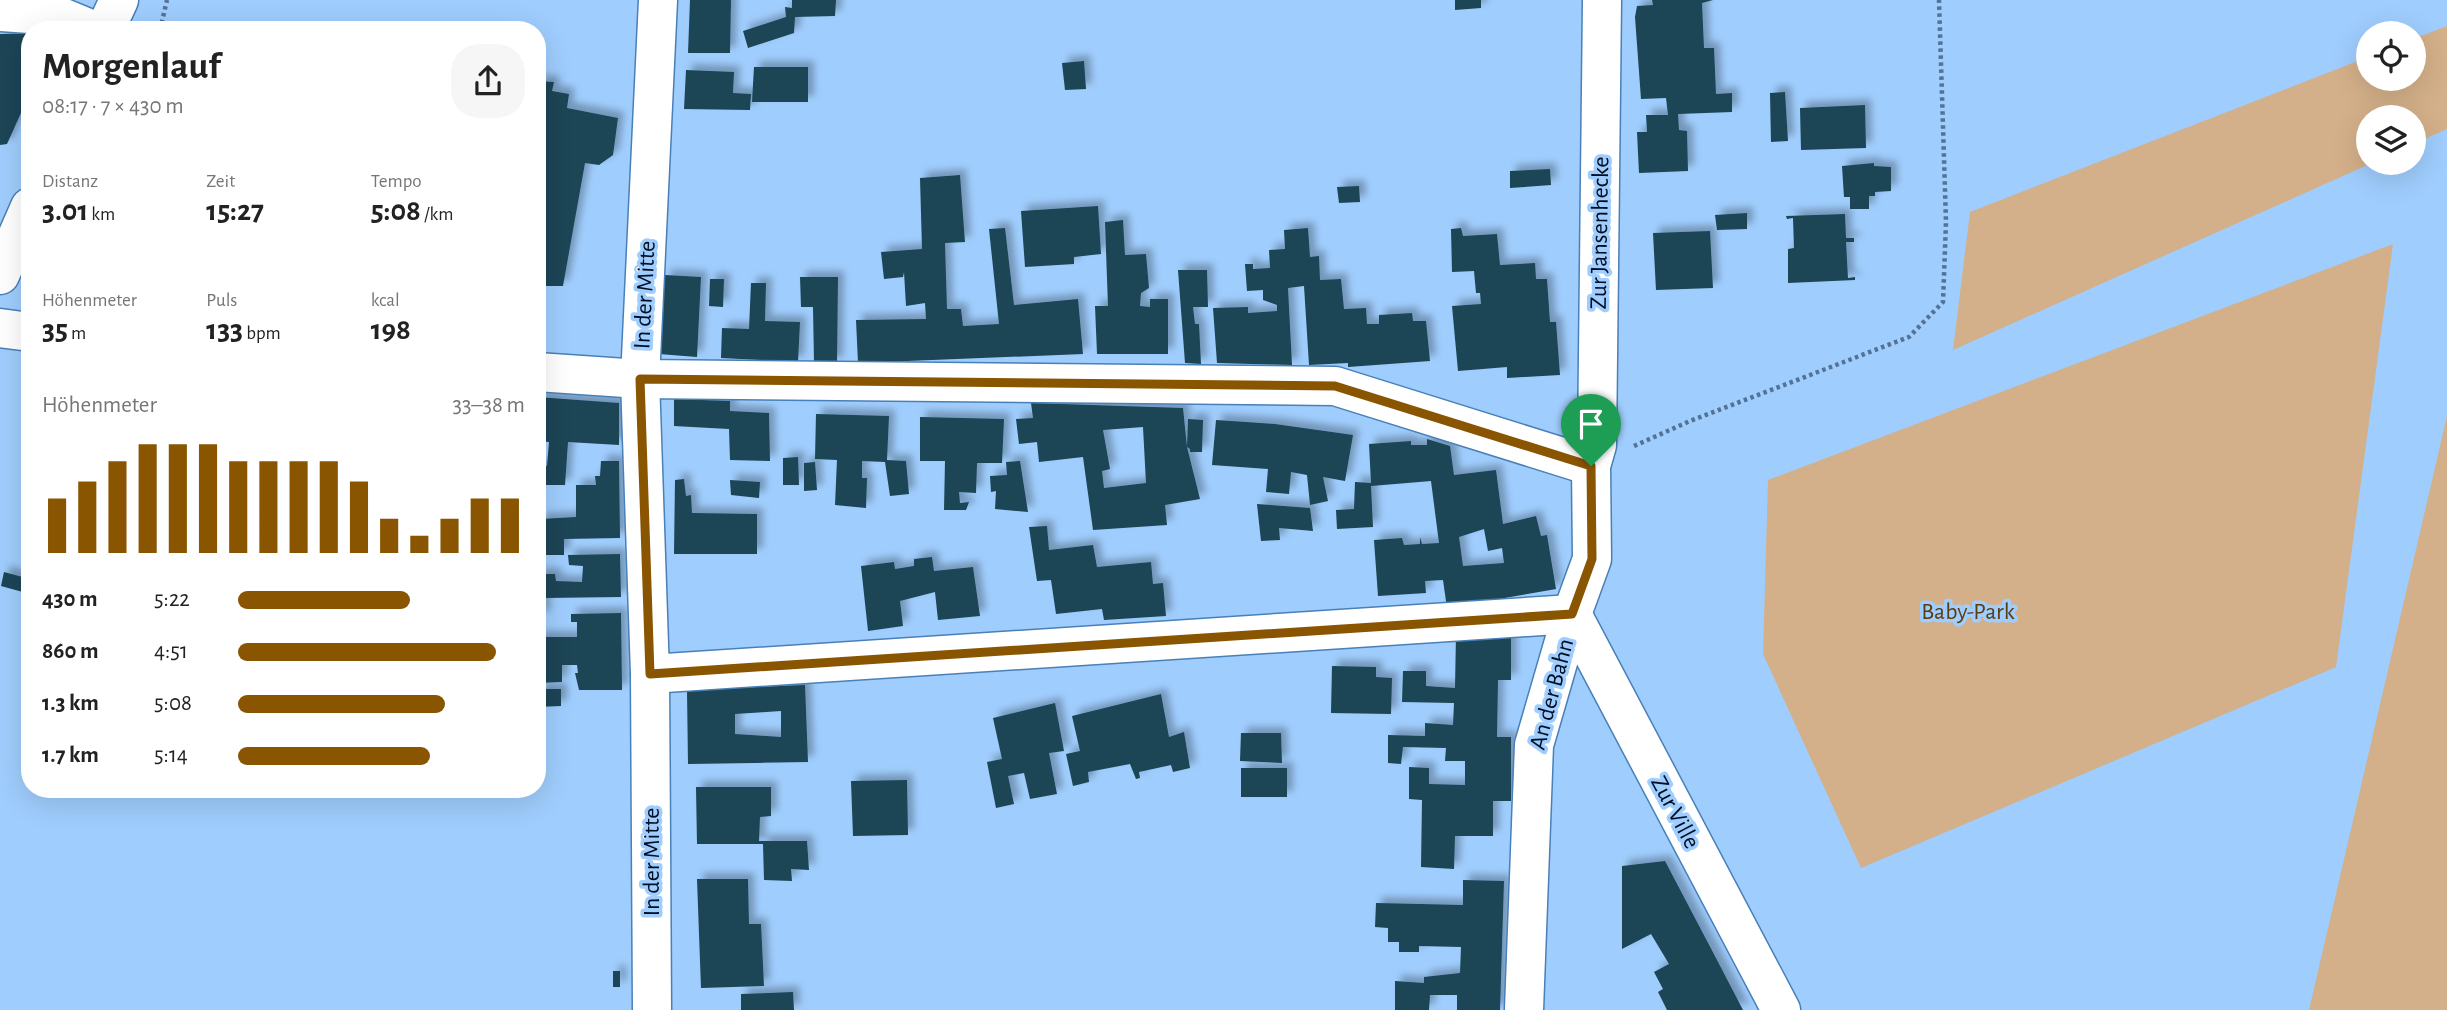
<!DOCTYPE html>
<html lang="de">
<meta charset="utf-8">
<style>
body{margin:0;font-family:"Alegreya Sans",sans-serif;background:#f6f6f6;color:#222;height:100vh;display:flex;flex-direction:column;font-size:26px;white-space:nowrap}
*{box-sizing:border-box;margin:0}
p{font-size:23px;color:#767676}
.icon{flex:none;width:38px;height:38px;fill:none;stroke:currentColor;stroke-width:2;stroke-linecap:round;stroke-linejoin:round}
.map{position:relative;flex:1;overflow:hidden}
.drawer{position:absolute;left:21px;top:21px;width:525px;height:777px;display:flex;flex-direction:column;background:#fff;border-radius:28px;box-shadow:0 7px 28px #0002}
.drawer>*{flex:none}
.buttons{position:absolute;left:2356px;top:21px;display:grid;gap:14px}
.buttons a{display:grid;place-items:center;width:70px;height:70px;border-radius:50%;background:#fff;box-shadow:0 7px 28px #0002;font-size:35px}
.pin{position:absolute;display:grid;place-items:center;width:60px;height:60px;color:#fff;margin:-72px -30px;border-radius:50% 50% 50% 0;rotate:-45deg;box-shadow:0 0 7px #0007}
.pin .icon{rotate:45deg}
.round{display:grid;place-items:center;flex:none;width:74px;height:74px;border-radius:28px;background:#f6f6f6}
.headline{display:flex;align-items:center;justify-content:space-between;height:119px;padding:0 21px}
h1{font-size:38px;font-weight:700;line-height:52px}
.stats{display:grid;grid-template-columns:repeat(3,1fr);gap:10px;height:119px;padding:7px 21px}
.stats div{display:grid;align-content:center}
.stats b{font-size:30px;font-weight:700}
.stats small{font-size:19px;font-weight:400}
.stats p{font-size:19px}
.chart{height:196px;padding:14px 21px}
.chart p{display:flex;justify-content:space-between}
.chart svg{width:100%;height:126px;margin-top:7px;stroke:#895500;stroke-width:6}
ul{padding:0 21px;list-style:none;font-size:23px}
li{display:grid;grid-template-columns:112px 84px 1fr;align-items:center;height:52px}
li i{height:18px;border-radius:9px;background:#895500}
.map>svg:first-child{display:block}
.green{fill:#d3b089}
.building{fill:#1a4557;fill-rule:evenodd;filter:url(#shadow)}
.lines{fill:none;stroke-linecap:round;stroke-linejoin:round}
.minor-casing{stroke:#4880b7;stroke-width:41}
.tertiary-casing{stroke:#4880b7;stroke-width:41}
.path{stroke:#537295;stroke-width:4.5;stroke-dasharray:3.5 3.5;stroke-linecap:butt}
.minor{stroke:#fff;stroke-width:38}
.tertiary{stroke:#fff;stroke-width:38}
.route-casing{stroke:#fff;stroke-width:14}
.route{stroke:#895500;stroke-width:9}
.labels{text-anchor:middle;stroke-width:7;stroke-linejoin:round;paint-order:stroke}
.street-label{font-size:24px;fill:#000e23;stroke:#9fcdfd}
.park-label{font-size:24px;fill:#5d3b0d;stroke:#9fcdfd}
</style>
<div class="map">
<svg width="2447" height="1010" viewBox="0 0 2447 1010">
<defs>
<filter id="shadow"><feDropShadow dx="6" dy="-6" stdDeviation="3.5" flood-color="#0004"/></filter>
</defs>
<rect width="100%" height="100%" fill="#9fcdfd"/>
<g class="green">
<path d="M 2447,26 L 2447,129 L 2413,144 L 2413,117 L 2368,117 L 2368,163 L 2372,163 L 1953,350 L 1970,212 L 2368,57 L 2368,79 L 2413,79 L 2413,39 Z"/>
<path d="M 2393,244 L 2336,667 L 1861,868 L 1763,654 L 1768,480 Z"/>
<path d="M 2447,416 L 2447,1010 L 2309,1010 Z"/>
</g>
<g class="building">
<path d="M 690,0 L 731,0 L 730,53 L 688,53 Z"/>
<path d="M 792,0 L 836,0 L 835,16 L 795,17 L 794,33 L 748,48 L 743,31 L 786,17 L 785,7 L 792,8 Z"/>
<path d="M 1455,0 L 1481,0 L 1481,8 L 1455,10 Z"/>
<path d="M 1652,0 L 1713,0 L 1702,3 L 1704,48 L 1714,48 L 1716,94 L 1732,93 L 1732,112 L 1678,114 L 1679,130 L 1687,131 L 1688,171 L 1639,173 L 1637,132 L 1647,132 L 1646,115 L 1668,115 L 1666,98 L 1641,99 L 1635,17 L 1637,6 L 1653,5 Z"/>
<path d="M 0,34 L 30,34 L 30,93 L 7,144 L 0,145 Z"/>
<path d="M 1084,61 L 1086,89 L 1065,90 L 1062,63 Z"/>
<path d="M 754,67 L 808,67 L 808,102 L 752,102 Z"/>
<path d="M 686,70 L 734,72 L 733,93 L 751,94 L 750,110 L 684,109 Z"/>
<path d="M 537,81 L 554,82 L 552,91 L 569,94 L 567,108 L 618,118 L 613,155 L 599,165 L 585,163 L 563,286 L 537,286 L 537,155 L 544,115 L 537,114 Z"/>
<path d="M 1785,92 L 1788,141 L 1771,142 L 1770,93 Z"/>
<path d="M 1865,105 L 1866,148 L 1801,150 L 1800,108 Z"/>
<path d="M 1874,163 L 1874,166 L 1891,167 L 1891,191 L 1875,192 L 1875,196 L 1869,196 L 1869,209 L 1850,209 L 1850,197 L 1844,197 L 1842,166 Z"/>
<path d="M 1550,169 L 1551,185 L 1510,188 L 1510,171 Z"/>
<path d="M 960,175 L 965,242 L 945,243 L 947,309 L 961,309 L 963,326 L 999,324 L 989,229 L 1005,228 L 1014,305 L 1078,299 L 1083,354 L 858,363 L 856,320 L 926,319 L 925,303 L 906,306 L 904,272 L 903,277 L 884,279 L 881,252 L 922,249 L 920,178 Z"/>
<path d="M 1359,186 L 1360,202 L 1339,203 L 1337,187 Z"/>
<path d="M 1098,206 L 1101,254 L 1074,257 L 1074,264 L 1025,267 L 1021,211 Z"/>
<path d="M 1747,213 L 1747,229 L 1717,230 L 1715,215 Z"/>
<path d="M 1845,214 L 1846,238 L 1854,238 L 1854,242 L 1846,242 L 1848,278 L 1855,277 L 1855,280 L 1788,283 L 1788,249 L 1794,248 L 1793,218 L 1787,219 L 1786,216 Z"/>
<path d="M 1123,220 L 1125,255 L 1146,254 L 1149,288 L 1141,293 L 1140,306 L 1150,307 L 1150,299 L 1168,299 L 1168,354 L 1097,354 L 1095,306 L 1108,306 L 1105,222 Z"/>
<path d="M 1308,228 L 1310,257 L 1319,256 L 1320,280 L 1341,279 L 1344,309 L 1366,308 L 1367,324 L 1379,324 L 1379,315 L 1412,313 L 1413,321 L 1426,321 L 1430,361 L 1348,367 L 1348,363 L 1309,365 L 1304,286 L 1288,288 L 1292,365 L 1217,363 L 1213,308 L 1248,307 L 1248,313 L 1277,311 L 1277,305 L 1263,300 L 1263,290 L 1247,291 L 1245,264 L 1253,264 L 1253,269 L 1270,268 L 1269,250 L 1285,249 L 1284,230 Z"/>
<path d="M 1461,228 L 1463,236 L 1497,234 L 1500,265 L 1535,263 L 1536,279 L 1547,279 L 1550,322 L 1556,322 L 1560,375 L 1507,378 L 1507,367 L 1458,371 L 1452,306 L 1481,304 L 1480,293 L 1476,293 L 1474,271 L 1452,272 L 1451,229 Z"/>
<path d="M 1710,231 L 1713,288 L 1656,290 L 1653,233 Z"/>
<path d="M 1178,270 L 1207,270 L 1208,307 L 1193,307 L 1195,324 L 1199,324 L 1201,364 L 1185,363 Z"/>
<path d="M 665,275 L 701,277 L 697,357 L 659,354 Z"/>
<path d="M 800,277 L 838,277 L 837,363 L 814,362 L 813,307 L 801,307 Z"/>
<path d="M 710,279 L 724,279 L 723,307 L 709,306 Z"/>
<path d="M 751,283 L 766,283 L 765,321 L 800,322 L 798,362 L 721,358 L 722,328 L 749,329 Z"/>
<path d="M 537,397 L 619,403 L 619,445 L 568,442 L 565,485 L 537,485 L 537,466 L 547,466 L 549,442 L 537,441 Z"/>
<path d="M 674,399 L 730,401 L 730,411 L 769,413 L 770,461 L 730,460 L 729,429 L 674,426 Z"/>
<path d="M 1031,403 L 1183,408 L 1187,447 L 1188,419 L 1203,420 L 1202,452 L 1190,452 L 1190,449 L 1187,447 L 1200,499 L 1165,505 L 1167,525 L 1093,530 L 1083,457 L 1039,462 L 1037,442 L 1019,444 L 1016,419 L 1033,418 ZM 1143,427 L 1146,483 L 1104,488 L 1102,471 L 1110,469 L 1103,430 Z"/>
<path d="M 816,414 L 889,416 L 887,460 L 906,461 L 909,494 L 890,496 L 885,462 L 862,461 L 862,478 L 867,478 L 866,508 L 835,505 L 837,460 L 815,459 Z"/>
<path d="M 920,417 L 1004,419 L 1002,463 L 977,463 L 976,493 L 959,492 L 960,503 L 969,502 L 966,510 L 944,510 L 945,461 L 920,461 Z"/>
<path d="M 1216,420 L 1275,424 L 1353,435 L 1345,481 L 1323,477 L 1328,501 L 1310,505 L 1307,475 L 1291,472 L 1289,494 L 1266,492 L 1268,469 L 1212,465 Z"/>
<path d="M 1427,439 L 1450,446 L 1454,475 L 1496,470 L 1503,524 L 1536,516 L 1541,536 L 1547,535 L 1556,589 L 1447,608 L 1443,580 L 1425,581 L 1426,593 L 1378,596 L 1374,540 L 1402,538 L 1404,545 L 1420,544 L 1420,537 L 1422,544 L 1439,543 L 1431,481 L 1371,486 L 1373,527 L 1337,529 L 1336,510 L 1354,509 L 1355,482 L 1371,483 L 1369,444 L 1411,441 L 1411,445 L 1427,445 ZM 1484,529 L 1488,551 L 1502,548 L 1504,563 L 1463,566 L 1459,537 Z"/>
<path d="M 798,457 L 799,485 L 783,485 L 783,458 Z"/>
<path d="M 601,461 L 619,461 L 620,538 L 564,539 L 564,555 L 537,555 L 540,519 L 576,517 L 576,485 L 596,485 L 595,476 L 600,476 Z"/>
<path d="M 1020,461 L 1028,512 L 995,509 L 996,491 L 991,492 L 990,476 L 1007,475 L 1006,462 Z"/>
<path d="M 815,462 L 817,490 L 804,491 L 804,463 Z"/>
<path d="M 684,479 L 686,496 L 691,495 L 692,513 L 757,514 L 757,554 L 674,554 L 675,480 Z"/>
<path d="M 730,480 L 760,482 L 759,498 L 731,495 Z"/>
<path d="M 1257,504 L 1310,508 L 1313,531 L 1279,528 L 1280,540 L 1261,541 Z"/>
<path d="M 1047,526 L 1049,550 L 1093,545 L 1097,567 L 1151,562 L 1153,584 L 1163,583 L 1166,616 L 1104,620 L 1102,609 L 1056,614 L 1051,580 L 1037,581 L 1029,527 Z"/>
<path d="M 620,554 L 621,597 L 544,598 L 544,617 L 537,617 L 537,574 L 555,574 L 556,581 L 582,582 L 583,566 L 569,565 L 568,555 Z"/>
<path d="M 932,557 L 934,571 L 973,567 L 980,616 L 938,620 L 935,592 L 900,601 L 903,626 L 868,631 L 861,566 L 894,562 L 895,569 L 914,566 L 914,559 Z"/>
<path d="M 4,572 L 30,579 L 30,594 L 1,586 Z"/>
<path d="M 621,613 L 622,690 L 579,690 L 575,673 L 578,673 L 577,665 L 562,665 L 562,682 L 537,683 L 537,637 L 577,637 L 577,622 L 571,622 L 571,614 Z"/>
<path d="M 1456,635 L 1511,635 L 1511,680 L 1498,680 L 1497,737 L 1511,737 L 1511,801 L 1493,801 L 1493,836 L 1455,836 L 1454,869 L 1421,867 L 1422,800 L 1409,799 L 1409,767 L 1429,768 L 1429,784 L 1465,785 L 1465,761 L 1445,761 L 1446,748 L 1403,747 L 1401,764 L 1388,763 L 1388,735 L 1425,736 L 1425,723 L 1453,725 L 1454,703 L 1402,702 L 1403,671 L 1426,671 L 1426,686 L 1455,688 Z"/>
<path d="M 1332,666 L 1376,667 L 1376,677 L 1392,678 L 1391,714 L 1331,713 Z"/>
<path d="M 805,685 L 808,762 L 688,764 L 687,690 ZM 781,711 L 781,737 L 735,734 L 735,714 Z"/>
<path d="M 537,689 L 561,689 L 561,706 L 537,707 Z"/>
<path d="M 1161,694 L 1169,737 L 1184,732 L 1190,768 L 1173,772 L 1171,765 L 1139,772 L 1140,778 L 1136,779 L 1130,764 L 1088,772 L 1089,782 L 1073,786 L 1066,754 L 1080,751 L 1072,716 Z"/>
<path d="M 1055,703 L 1064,751 L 1049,753 L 1057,794 L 1030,799 L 1024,773 L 1008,776 L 1014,804 L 996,808 L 987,762 L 1002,759 L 993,718 Z"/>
<path d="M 1241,733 L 1281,733 L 1282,763 L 1240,761 Z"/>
<rect x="1241" y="768" width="46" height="29"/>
<path d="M 907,780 L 908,835 L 853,836 L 851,781 Z"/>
<path d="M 696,787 L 771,787 L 771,816 L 760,817 L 759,841 L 807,841 L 809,870 L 791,869 L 792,881 L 764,880 L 763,844 L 697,844 Z"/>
<path d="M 1665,861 L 1717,960 L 1743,1010 L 1667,1010 L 1658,992 L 1663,989 L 1654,972 L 1669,964 L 1651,934 L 1622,949 L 1622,866 Z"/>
<path d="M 697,879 L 748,879 L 749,924 L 761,924 L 764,986 L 701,988 Z"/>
<path d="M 1463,880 L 1504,881 L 1500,1010 L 1457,1010 L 1457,995 L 1430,995 L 1429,1010 L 1395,1010 L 1395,981 L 1424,983 L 1424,977 L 1460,973 L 1461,947 L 1419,946 L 1419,952 L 1399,952 L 1399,942 L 1388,942 L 1388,928 L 1375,927 L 1376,903 L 1463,905 Z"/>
<rect x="613" y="971" width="7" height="16"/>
<path d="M 793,992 L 794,1010 L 741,1010 L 741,994 Z"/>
</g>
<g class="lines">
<g class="minor-casing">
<g id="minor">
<path d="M 0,12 L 59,16 L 93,30"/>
<path d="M 0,328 L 30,332"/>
<path d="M 537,372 L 640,379 L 1335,386 L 1591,466"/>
<path d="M 1572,614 L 1781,1010"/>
<path d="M 650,674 L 1572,614"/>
<path d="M 652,1010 L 650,674 L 640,379 L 658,0"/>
<path d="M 1524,1010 L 1534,745 L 1572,614 L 1592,559 L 1591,466 L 1597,445 L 1602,0"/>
</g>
</g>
<g class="tertiary-casing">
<g id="tertiary">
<path d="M 105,30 L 119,0"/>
<path d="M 0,275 L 30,207"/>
</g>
</g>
<g class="path">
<path d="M 160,30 L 167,0"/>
<path d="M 1634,446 L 1690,421 L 1909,337 L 1943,302 L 1946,222 L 1939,0"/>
</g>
<use href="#minor" class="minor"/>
<use href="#tertiary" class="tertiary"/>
</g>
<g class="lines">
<g class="route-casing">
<path id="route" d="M 640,379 L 1335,386 L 1591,466 L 1592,559 L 1572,614 L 650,674 Z"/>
</g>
<use href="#route" class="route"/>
</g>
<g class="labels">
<g class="street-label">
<text transform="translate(1599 233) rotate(-89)" y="8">Zur Jansenhecke</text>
<text transform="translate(644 295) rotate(-87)" y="8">In der Mitte</text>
<text transform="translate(1551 694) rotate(-75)" y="8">An der Bahn</text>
<text transform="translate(1676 812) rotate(62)" y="8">Zur Ville</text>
<text transform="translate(651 862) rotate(-90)" y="8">In der Mitte</text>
</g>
<g class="park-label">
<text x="1968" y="619">Baby-Park</text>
</g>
</g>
</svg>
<div class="buttons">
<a><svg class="icon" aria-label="locate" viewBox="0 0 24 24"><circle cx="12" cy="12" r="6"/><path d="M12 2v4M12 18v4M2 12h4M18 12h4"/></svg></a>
<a><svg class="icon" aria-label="layers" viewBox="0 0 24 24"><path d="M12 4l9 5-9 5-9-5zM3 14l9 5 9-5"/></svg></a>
</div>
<div class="pin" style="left:1591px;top:466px;background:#1e9e55"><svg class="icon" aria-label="arrive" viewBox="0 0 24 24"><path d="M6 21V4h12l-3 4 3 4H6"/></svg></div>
<section class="drawer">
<div class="headline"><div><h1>Morgenlauf</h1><p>08:17 · 7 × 430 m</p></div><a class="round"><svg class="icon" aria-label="share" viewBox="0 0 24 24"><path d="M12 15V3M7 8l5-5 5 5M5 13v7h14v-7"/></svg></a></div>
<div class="stats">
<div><p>Distanz</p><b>3.01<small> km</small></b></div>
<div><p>Zeit</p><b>15:27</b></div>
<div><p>Tempo</p><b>5:08<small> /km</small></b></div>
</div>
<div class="stats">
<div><p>Höhenmeter</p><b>35<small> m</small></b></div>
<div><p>Puls</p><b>133<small> bpm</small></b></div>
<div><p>kcal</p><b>198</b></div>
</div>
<div class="chart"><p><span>Höhenmeter</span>33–38 m</p>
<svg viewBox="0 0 160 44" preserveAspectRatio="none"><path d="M5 44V25M15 44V19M25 44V12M35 44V6M45 44V6M55 44V6M65 44V12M75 44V12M85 44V12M95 44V12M105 44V19M115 44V32M125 44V38M135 44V32M145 44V25M155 44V25"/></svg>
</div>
<ul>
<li><b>430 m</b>5:22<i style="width:60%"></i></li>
<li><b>860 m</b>4:51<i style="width:90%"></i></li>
<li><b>1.3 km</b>5:08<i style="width:72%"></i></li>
<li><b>1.7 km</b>5:14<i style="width:67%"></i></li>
</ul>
</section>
</div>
